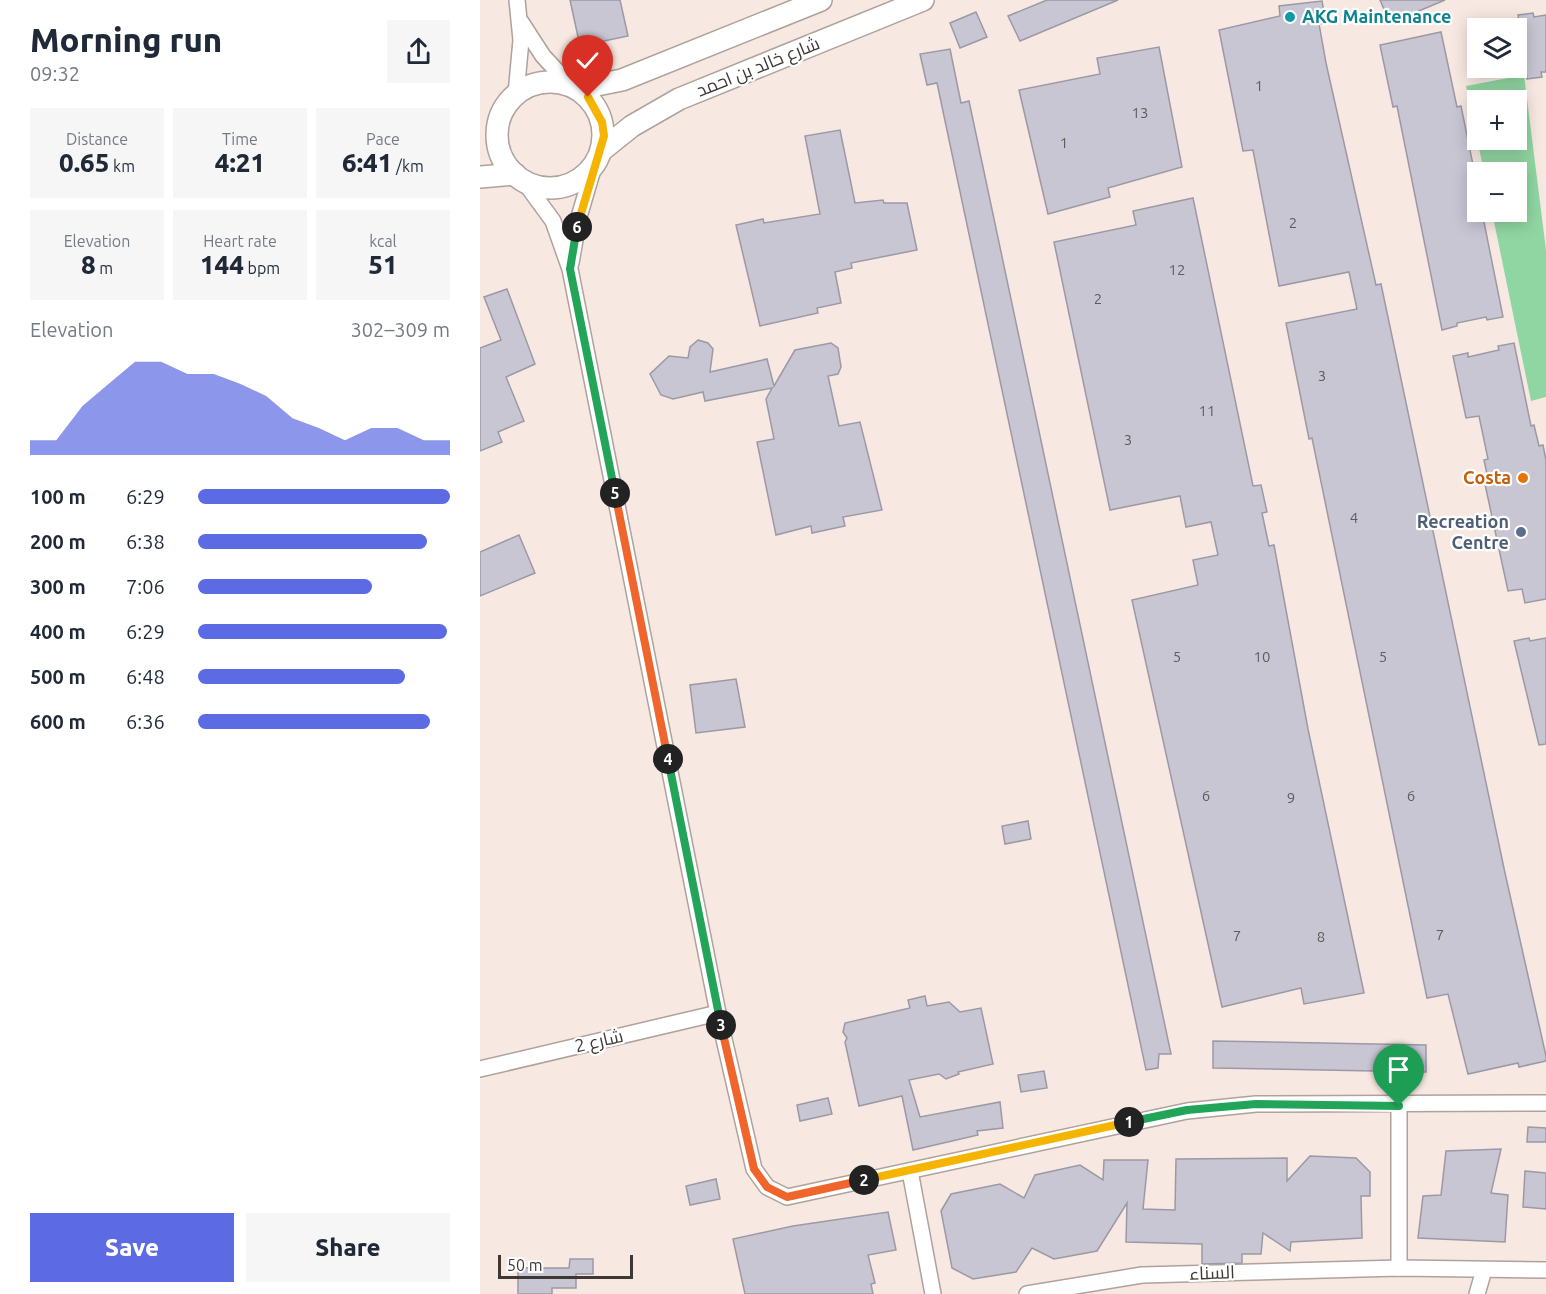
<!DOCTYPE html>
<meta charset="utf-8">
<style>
body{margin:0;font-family:Ubuntu,Cairo,sans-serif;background:#f6f6f7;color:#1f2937;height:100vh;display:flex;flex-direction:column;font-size:22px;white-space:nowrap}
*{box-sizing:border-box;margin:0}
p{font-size:20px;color:#747a83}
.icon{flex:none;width:33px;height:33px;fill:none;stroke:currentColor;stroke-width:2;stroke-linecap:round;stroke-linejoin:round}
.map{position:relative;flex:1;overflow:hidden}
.sheet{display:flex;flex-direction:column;background:#fff;width:480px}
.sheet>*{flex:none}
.fabs{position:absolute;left:987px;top:18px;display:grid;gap:12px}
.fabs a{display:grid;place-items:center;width:60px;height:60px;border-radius:0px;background:#fff;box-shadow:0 3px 15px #0003;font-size:30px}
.scale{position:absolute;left:18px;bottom:15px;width:135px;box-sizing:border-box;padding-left:6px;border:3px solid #3e3835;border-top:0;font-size:16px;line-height:21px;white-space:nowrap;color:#3e3835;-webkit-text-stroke:4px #fff;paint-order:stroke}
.pin{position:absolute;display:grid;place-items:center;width:51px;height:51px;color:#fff;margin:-62px -26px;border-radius:50% 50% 50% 0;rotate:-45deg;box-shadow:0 0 6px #0007}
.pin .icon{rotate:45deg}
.km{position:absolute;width:30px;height:30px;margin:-15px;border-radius:50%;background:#222;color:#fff;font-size:16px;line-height:30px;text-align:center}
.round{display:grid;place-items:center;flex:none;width:63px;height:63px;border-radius:0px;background:#f6f6f7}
.head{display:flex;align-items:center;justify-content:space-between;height:102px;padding:0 30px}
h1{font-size:33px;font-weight:800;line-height:45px}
.metrics{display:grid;grid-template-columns:repeat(3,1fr);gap:9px;height:102px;padding:6px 30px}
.metrics div{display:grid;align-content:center;border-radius:0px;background:#f6f6f7;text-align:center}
.metrics b{font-size:26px;font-weight:800}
.metrics small{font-size:16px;font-weight:400}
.metrics p{font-size:16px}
.chart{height:168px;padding:12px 30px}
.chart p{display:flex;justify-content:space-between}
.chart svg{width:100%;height:108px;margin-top:6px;fill:#5c6be3;opacity:.7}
.action{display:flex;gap:12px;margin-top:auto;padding:12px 30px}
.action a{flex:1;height:69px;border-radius:0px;background:#5c6be3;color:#fff;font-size:24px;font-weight:800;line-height:69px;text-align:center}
.action a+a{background:#f6f6f7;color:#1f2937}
ul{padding:0 30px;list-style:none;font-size:20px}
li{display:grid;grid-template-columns:96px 72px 1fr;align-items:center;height:45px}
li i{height:15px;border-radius:8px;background:#5c6be3}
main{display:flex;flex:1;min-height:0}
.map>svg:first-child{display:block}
.green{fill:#90d6a2;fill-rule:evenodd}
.building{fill:#c8c6d3;stroke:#9b99a6;stroke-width:1.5}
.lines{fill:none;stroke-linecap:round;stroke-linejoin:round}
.street-casing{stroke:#afa19b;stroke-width:18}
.secondary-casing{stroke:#afa19b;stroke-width:24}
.street{stroke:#fff;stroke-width:15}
.secondary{stroke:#fff;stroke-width:21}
.split-1-casing{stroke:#fff;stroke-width:12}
.split-2-casing{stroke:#fff;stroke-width:12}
.split-3-casing{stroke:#fff;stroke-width:12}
.split-4-casing{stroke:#fff;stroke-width:12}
.split-5-casing{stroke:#fff;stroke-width:12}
.split-6-casing{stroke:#fff;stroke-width:12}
.split-7-casing{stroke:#fff;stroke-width:12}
.split-1{stroke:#22a559;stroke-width:8}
.split-2{stroke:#f5b400;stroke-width:8}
.split-3{stroke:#f0652b;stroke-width:8}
.split-4{stroke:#22a559;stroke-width:8}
.split-5{stroke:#f0652b;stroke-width:8}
.split-6{stroke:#22a559;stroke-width:8}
.split-7{stroke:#f5b400;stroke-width:8}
.culture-dot{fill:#0f9aa8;stroke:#fff;stroke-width:2}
.food-dot{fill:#e8710a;stroke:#fff;stroke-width:2}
.service-dot{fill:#5c6f8a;stroke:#fff;stroke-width:2}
.labels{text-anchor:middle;stroke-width:4.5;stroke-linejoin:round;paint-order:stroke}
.number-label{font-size:15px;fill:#605c5c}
.culture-label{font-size:18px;font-weight:bold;fill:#0d838f;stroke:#fff;text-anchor:start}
.street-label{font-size:18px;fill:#3e3835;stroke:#fff}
.food-label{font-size:18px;font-weight:bold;fill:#c56008;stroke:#fff;text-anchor:end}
.service-label{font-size:18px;font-weight:bold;fill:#4e5e75;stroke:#fff;text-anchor:end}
</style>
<main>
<section class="sheet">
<div class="head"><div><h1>Morning run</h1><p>09:32</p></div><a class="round"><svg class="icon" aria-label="share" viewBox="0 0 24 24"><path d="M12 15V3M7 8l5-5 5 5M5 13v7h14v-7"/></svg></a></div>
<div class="metrics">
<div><p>Distance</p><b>0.65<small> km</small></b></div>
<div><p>Time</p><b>4:21</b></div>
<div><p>Pace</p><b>6:41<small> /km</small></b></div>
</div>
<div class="metrics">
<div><p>Elevation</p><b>8<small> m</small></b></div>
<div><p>Heart rate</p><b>144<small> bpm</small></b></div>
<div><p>kcal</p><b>51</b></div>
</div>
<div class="chart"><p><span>Elevation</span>302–309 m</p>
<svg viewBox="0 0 160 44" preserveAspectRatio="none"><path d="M0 44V38L10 38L20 24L30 15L40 6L50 6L60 11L70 11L80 15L90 20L100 29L110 33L120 38L130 33L140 33L150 38L160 38V44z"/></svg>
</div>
<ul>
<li><b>100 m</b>6:29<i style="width:100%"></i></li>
<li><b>200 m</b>6:38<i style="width:91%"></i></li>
<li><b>300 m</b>7:06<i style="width:69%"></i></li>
<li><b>400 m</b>6:29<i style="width:99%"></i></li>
<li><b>500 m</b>6:48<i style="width:82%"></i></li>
<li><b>600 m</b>6:36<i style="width:92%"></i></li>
</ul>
<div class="action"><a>Save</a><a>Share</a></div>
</section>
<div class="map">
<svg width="1066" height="1294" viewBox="0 0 1066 1294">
<rect width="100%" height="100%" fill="#f7e9e2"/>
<path class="green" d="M 1044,75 L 1066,250 L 1066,397 L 1051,401 L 1012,212 L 1036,212 L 1036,172 L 1004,172 L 986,86 ZM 998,100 L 1036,100 L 1036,140 L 998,140 Z"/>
<g class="building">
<path d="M 90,0 L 140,0 L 148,36 L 100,46 Z"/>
<path d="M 567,0 L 638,0 L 540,41 L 528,16 Z"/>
<path d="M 900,0 L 965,0 L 910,23 Z"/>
<path d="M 842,1 L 846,23 L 839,24 L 846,63 L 896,285 L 901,284 L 1025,873 L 1066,1056 L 1066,1061 L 1039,1067 L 1038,1063 L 988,1074 L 968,994 L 947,998 L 832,438 L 829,439 L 806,323 L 877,309 L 869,272 L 799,286 L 773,150 L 763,151 L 739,30 L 800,16 L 799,6 Z"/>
<path d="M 496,12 L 507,37 L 480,48 L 470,23 Z"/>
<path d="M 1053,13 L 1054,17 L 1066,15 L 1066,72 L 1061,72 L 1062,77 L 1047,79 L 1038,15 Z"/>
<path d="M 961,32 L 977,107 L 981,106 L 998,189 L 998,212 L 1002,212 L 1023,317 L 1007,320 L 1006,317 L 977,323 L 977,326 L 962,330 L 917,106 L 913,107 L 900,45 Z"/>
<path d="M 679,47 L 702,167 L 628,188 L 630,197 L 568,214 L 539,90 L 620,74 L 617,58 Z"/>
<path d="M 470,49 L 481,103 L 489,101 L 691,1054 L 679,1054 L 678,1068 L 666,1070 L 457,83 L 447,85 L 440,54 Z"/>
<path d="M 360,130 L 375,203 L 403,200 L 404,203 L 427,203 L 437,250 L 371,263 L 372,268 L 355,272 L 361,303 L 337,308 L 338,313 L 280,326 L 256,225 L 283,219 L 284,223 L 340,214 L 325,136 Z"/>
<path d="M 713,198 L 773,486 L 781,485 L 787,512 L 782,513 L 789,546 L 794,545 L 799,572 L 828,729 L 884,993 L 824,1004 L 821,988 L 742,1007 L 652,600 L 718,585 L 713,560 L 738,555 L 731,522 L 706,527 L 700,496 L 630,510 L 574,242 L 656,225 L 653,211 Z"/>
<path d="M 27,289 L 55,364 L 26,377 L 44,421 L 18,432 L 22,442 L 0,451 L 0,348 L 21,340 L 4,297 Z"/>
<path d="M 218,340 L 228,343 L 233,349 L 230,372 L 287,359 L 294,386 L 315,350 L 351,343 L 358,348 L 361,367 L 358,374 L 348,376 L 359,426 L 380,422 L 402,510 L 363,517 L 365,526 L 332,533 L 331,526 L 296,535 L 277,442 L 294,439 L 286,399 L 292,388 L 225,401 L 223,392 L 193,399 L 181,395 L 170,374 L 189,356 L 208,358 L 210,347 Z"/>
<path d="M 1034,343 L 1051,426 L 1054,425 L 1059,446 L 1063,445 L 1066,460 L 1066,599 L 1045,603 L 1042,589 L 1028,591 L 1003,475 L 1007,474 L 1004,460 L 1008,459 L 999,416 L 986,418 L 973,356 L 988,353 L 988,357 L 1019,350 L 1018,346 Z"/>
<path d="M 39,535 L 55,573 L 0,596 L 0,552 Z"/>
<path d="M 1049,638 L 1050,641 L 1066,638 L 1066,744 L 1059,745 L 1034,641 Z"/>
<path d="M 256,679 L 265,727 L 216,733 L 210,685 Z"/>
<path d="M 548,821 L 551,839 L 525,844 L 522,826 Z"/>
<path d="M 445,996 L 447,1006 L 469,1002 L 480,1012 L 501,1008 L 513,1064 L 478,1072 L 479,1074 L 466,1079 L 459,1074 L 429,1080 L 440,1117 L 520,1102 L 523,1128 L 497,1131 L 498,1135 L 433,1150 L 422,1096 L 379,1106 L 365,1042 L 367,1038 L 363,1032 L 365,1023 L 430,1008 L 428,1000 Z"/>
<path d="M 733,1041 L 946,1045 L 946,1072 L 733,1068 Z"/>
<path d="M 564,1071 L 567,1088 L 541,1092 L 538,1075 Z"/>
<path d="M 348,1098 L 352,1114 L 320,1121 L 317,1105 Z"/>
<path d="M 1048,1127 L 1066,1128 L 1066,1142 L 1047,1142 Z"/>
<path d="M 1021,1149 L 1011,1193 L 1028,1195 L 1025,1242 L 938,1238 L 943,1196 L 961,1195 L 966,1151 Z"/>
<path d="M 830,1156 L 876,1158 L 890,1172 L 890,1196 L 881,1196 L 882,1238 L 811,1242 L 810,1251 L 783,1233 L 781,1254 L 762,1254 L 762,1263 L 722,1264 L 722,1244 L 646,1242 L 647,1203 L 617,1251 L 574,1259 L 552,1248 L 536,1272 L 493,1279 L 472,1268 L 461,1211 L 471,1194 L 520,1184 L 544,1198 L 555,1175 L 600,1165 L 623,1180 L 624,1160 L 668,1160 L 663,1209 L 695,1210 L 696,1159 L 807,1158 L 807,1181 Z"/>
<path d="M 1045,1171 L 1066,1173 L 1066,1209 L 1043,1207 Z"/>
<path d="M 236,1179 L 240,1199 L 210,1205 L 206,1186 Z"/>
<path d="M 408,1212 L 416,1250 L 388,1255 L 395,1283 L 391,1284 L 393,1294 L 265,1294 L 253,1239 L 313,1226 Z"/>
<path d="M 90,1259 L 113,1259 L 113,1274 L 96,1274 L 96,1288 L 72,1288 L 72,1294 L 38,1294 L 38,1268 L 89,1268 Z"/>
</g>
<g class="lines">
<g class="street-casing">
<g id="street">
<path d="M 41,22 L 63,56 L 91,86"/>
<path d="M 36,94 L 41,40 L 37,0"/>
<path d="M 43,180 L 73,221 L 90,269 L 238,1013 L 274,1169 L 287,1187 L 307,1197 L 707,1111 L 776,1104 L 1066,1103"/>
<path d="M 91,263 L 99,217 L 114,166"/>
<path d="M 0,1069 L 238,1013"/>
<path d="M 430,1171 L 453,1294"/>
<path d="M 919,1268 L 919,1106"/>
<path d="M 547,1294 L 662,1275 L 919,1268 L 1066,1270"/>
<path d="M 997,1294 L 1004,1270"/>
</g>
</g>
<g class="secondary-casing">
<g id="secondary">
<circle cx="70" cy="135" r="53"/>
<path d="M 97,89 L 142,80 L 341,0"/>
<path d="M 122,150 L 152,126 L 199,99 L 443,0"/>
<path d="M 0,177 L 35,174"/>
</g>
</g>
<use href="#street" class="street"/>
<use href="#secondary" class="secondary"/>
</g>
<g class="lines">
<g class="split-1-casing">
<path id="split-1" d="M 649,1122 L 707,1110 L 776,1104 L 919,1106"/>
</g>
<g class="split-2-casing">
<path id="split-2" d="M 384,1180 L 649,1122"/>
</g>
<g class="split-3-casing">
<path id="split-3" d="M 241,1025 L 274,1169 L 287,1187 L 307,1197 L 384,1180"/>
</g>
<g class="split-4-casing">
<path id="split-4" d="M 188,759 L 241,1025"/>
</g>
<g class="split-5-casing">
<path id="split-5" d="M 135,493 L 188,759"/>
</g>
<g class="split-6-casing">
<path id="split-6" d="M 97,227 L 90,269 L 135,493"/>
</g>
<g class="split-7-casing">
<path id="split-7" d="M 97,227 L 124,136 L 122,122 L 108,97"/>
</g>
<use href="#split-1" class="split-1"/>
<use href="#split-2" class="split-2"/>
<use href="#split-3" class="split-3"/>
<use href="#split-4" class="split-4"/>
<use href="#split-5" class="split-5"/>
<use href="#split-6" class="split-6"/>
<use href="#split-7" class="split-7"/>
</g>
<circle class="culture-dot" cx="810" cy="17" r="6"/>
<circle class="food-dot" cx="1043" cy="478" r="6"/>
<circle class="service-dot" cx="1041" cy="532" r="6"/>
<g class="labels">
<g class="number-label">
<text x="779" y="91">1</text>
<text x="660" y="118">13</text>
<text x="584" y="148">1</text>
<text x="813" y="228">2</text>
<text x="697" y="275">12</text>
<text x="618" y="304">2</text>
<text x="842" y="381">3</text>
<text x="727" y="416">11</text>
<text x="648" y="445">3</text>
<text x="874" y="523">4</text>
<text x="697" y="662">5</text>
<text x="782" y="662">10</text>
<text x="903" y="662">5</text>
<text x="726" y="801">6</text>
<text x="931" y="801">6</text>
<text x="811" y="803">9</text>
<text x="960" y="940">7</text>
<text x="757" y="941">7</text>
<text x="841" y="942">8</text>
</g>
<g class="culture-label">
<text x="822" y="23">AKG Maintenance</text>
</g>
<g class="street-label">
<text transform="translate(278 67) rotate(-22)" y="6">شارع خالد بن احمد</text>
<text transform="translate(119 1041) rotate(-13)" y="6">شارع 2</text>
<text transform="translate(732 1273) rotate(-2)" y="6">السناء</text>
</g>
<g class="food-label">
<text x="1031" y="484">Costa</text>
</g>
<g class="service-label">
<text x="1029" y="528">Recreation<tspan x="1029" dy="21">Centre</tspan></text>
</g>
</g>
</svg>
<div class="fabs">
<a><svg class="icon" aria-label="layers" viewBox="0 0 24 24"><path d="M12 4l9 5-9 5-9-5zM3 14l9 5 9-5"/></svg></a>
<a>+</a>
<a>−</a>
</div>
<div class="scale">50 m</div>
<div class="pin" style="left:919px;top:1106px;background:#1e9e55"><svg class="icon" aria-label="arrive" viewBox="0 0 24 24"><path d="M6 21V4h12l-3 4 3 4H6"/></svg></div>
<div class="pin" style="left:108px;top:97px;background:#d93025"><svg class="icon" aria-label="check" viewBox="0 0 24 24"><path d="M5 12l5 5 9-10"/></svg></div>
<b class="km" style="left:649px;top:1122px">1</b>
<b class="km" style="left:384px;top:1180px">2</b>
<b class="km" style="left:241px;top:1025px">3</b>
<b class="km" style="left:188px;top:759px">4</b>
<b class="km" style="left:135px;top:493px">5</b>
<b class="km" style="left:97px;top:227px">6</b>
</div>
</main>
